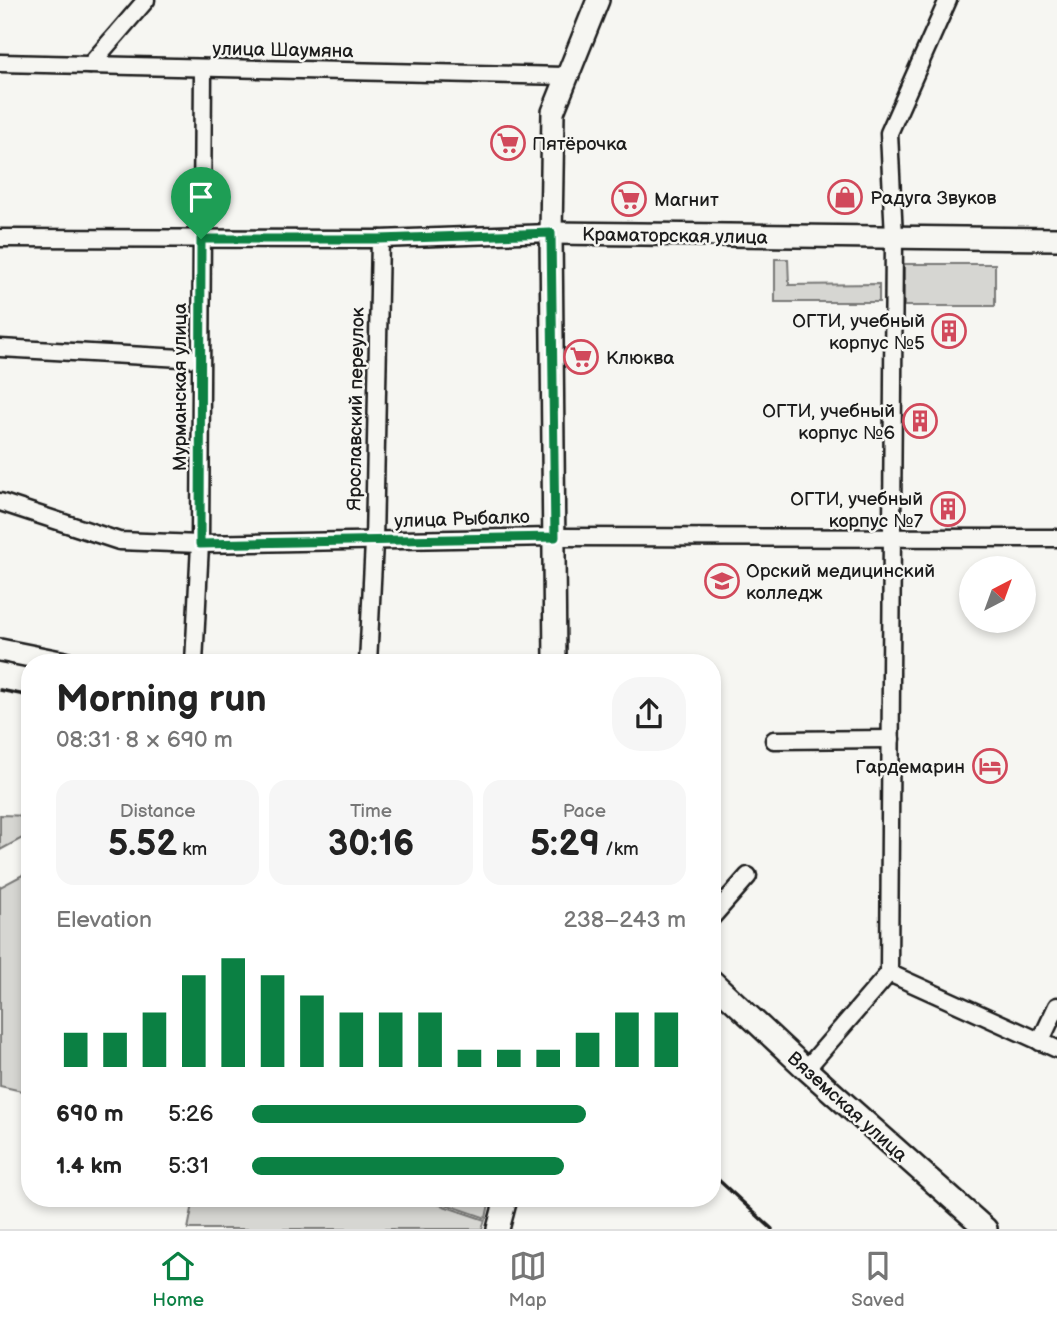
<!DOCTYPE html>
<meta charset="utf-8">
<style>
body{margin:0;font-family:"Balsamiq Sans",sans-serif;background:#f6f6f6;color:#222;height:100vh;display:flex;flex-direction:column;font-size:26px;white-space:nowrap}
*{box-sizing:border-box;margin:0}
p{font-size:23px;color:#767676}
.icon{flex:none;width:38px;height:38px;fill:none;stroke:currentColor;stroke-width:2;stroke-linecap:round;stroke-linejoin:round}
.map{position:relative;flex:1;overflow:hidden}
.drawer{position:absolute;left:21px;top:654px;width:700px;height:553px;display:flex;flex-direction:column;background:#fff;border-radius:28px;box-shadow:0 4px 10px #0003}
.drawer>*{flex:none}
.needle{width:46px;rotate:41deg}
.controls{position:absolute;left:959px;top:556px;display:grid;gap:14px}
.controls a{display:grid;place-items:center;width:77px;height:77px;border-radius:50%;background:#fff;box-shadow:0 4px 10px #0003;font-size:35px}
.pin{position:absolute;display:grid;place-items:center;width:60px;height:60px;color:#fff;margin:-72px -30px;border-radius:50% 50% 50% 0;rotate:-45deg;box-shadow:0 0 7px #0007}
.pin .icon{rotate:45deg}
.round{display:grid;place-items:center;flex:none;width:74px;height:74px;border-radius:28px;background:#f6f6f6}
.head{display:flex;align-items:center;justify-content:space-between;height:119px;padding:0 35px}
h1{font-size:38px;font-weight:600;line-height:52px}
.stats{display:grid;grid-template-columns:repeat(3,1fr);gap:10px;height:119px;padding:7px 35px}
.stats div{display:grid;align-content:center;border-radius:18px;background:#f6f6f6;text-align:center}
.stats b{font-size:35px;font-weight:600}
.stats small{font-size:19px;font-weight:400}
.stats p{font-size:19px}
.chart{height:196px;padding:14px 35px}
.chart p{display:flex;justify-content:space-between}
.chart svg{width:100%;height:126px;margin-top:7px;stroke:#0b8043;stroke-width:6}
ul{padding:0 35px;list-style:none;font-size:23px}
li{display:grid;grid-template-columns:112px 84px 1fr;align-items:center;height:52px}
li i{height:18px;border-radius:9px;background:#0b8043}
.dock{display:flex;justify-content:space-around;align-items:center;height:98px;border-top:2px solid #e0e0e0;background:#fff;font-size:19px;color:#767676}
.dock a{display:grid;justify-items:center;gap:4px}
.dock .selected{color:#0b8043}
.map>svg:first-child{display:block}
.green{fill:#d6d6d2;stroke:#797977;stroke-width:2}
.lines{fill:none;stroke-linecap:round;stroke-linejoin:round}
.street-casing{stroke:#1c1c1c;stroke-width:21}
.secondary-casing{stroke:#1c1c1c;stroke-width:26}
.street{stroke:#f6f6f2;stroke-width:16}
.secondary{stroke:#f6f6f2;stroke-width:21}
.rail{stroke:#1c1c1c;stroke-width:3.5}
.route-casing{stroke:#fff;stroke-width:14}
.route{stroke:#0b8043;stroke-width:9}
.labels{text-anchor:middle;stroke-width:5;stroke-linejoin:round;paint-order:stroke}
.street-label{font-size:19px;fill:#1c1c1c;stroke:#f6f6f2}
.poi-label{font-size:19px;fill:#1c1c1c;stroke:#f6f6f2;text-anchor:start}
</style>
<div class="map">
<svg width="1057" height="1229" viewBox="0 0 1057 1229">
<rect width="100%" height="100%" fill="#f6f6f2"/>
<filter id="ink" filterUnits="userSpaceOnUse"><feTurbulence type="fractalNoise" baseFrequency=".0143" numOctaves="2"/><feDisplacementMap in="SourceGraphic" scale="14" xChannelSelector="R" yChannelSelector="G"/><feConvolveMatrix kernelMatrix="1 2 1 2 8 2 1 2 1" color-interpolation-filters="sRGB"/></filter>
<g filter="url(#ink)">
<g class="green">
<path d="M 775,259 L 788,259 L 789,285 L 879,284 L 879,302 L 775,302 Z"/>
<rect x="904" y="264" width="91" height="42"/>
<path d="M 0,815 L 30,816 L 30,834 L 0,850 Z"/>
<path d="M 30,871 L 30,1093 L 0,1086 L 0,887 Z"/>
<path d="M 194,1199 L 423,1199 L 485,1220 L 482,1229 L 188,1229 Z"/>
<path d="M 431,1199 L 490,1199 L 486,1218 Z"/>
</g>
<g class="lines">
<g class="street-casing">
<g id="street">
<path d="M 0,63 L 565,76"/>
<path d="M 90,65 L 146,0"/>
<path d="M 0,238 L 380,239 L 551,233"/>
<path d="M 0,348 L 200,359"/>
<path d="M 0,502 L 119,541 L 200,544 L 555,537 L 1057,538"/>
<path d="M 194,663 L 200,544 L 203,68"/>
<path d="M 368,663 L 374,542 L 380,239"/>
<path d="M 774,740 L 891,739"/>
<path d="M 712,917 L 748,876"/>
<path d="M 889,973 L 894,237 L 889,133 L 948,0"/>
<path d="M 889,973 L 1057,1049"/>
<path d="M 1040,1042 L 1057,1006"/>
<path d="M 806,1069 L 889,973"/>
</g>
</g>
<g class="secondary-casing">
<g id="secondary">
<path d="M 551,233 L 1057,239"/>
<path d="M 0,650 L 65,663"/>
<path d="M 555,663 L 551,233 L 553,112 L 598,0"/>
<path d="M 712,981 L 806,1069 L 986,1229"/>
<path d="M 498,1229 L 506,1199"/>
</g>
</g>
<use href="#street" class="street"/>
<use href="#secondary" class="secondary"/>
<g class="rail">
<path d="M 0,690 L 30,696"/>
<path d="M 712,1174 L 772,1229"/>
</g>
</g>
</g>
<g class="lines" filter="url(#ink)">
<g class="route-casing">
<path id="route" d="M 551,233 L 555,537 L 200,544 L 201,239 L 380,239 Z"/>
</g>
<use href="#route" class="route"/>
</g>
<defs>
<g id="supermarket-ring" transform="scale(1.75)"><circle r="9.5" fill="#f6f6f2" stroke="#d1495b" stroke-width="1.5"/><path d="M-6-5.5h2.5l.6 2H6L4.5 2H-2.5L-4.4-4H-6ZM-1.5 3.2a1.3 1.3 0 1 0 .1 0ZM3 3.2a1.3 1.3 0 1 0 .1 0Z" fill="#d1495b"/></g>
<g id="shop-ring" transform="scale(1.75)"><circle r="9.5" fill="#f6f6f2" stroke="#d1495b" stroke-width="1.5"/><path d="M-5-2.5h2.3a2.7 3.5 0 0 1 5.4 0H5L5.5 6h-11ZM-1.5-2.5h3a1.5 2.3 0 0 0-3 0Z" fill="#d1495b"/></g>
<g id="building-ring" transform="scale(1.75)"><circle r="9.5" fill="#f6f6f2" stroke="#d1495b" stroke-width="1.5"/><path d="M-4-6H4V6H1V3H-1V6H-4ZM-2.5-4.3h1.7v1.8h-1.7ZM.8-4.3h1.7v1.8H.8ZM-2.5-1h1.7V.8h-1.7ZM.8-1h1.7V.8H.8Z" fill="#d1495b"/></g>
<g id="university-ring" transform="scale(1.75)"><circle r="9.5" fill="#f6f6f2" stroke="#d1495b" stroke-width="1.5"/><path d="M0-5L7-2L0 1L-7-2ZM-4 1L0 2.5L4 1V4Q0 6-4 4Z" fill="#d1495b"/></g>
<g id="hotel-ring" transform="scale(1.75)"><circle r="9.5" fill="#f6f6f2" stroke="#d1495b" stroke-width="1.5"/><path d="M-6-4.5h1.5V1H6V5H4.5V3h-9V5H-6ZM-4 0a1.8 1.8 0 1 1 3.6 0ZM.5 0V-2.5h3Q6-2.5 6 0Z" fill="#d1495b"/></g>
</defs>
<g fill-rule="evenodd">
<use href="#supermarket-ring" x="508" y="143"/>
<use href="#shop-ring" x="845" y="197"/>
<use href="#supermarket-ring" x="629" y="199"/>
<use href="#building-ring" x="949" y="331"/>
<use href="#supermarket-ring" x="581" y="357"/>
<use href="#building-ring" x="920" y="421"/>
<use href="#building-ring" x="948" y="509"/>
<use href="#university-ring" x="722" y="581"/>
<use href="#hotel-ring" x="990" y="766"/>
</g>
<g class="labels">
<g class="street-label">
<text transform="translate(283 49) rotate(1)" y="7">улица Шаумяна</text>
<text transform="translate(675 235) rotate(1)" y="7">Краматорская улица</text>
<text transform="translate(179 387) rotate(-90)" y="7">Мурманская улица</text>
<text transform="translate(355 409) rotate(-89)" y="7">Ярославский переулок</text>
<text transform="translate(462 518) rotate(-2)" y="7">улица Рыбалко</text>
<text transform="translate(848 1106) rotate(42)" y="7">Вяземская улица</text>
</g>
<g class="poi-label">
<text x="532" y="150">Пятёрочка</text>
<text x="870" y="204">Радуга Звуков</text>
<text x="654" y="206">Магнит</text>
<text x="925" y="327" text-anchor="end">ОГТИ, учебный<tspan x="925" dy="22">корпус №5</tspan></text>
<text x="606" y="364">Клюква</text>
<text x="895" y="417" text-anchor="end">ОГТИ, учебный<tspan x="895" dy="22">корпус №6</tspan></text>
<text x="923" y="505" text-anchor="end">ОГТИ, учебный<tspan x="923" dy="22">корпус №7</tspan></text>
<text x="746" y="577">Орский медицинский<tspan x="746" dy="22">колледж</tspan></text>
<text x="965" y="773" text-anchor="end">Гардемарин</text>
</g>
</g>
</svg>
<div class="controls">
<a><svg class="needle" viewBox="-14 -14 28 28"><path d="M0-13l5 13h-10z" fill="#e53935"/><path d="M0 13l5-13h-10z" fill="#767676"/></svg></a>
</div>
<div class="pin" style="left:201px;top:239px;background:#1e9e55"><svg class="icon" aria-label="arrive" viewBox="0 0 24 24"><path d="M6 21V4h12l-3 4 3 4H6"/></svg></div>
<section class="drawer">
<div class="head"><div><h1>Morning run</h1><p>08:31 · 8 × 690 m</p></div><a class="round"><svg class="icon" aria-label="share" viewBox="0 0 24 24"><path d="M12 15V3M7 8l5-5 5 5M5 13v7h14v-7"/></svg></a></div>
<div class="stats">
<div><p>Distance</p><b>5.52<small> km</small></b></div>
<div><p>Time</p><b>30:16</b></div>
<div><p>Pace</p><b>5:29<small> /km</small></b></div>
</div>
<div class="chart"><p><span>Elevation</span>238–243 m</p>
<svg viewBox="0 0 160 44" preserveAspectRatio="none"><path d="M5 44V32M15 44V32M25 44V25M35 44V12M45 44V6M55 44V12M65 44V19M75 44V25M85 44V25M95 44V25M105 44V38M115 44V38M125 44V38M135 44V32M145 44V25M155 44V25"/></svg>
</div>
<ul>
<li><b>690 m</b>5:26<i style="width:77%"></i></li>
<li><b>1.4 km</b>5:31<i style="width:72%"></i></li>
</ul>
</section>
</div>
<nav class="dock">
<a class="selected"><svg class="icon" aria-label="home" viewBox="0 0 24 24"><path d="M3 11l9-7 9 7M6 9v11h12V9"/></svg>Home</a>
<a><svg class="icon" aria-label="map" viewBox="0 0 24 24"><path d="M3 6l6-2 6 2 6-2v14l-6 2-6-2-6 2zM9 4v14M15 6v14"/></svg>Map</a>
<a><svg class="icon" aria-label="saved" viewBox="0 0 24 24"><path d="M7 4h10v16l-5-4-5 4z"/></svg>Saved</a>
</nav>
